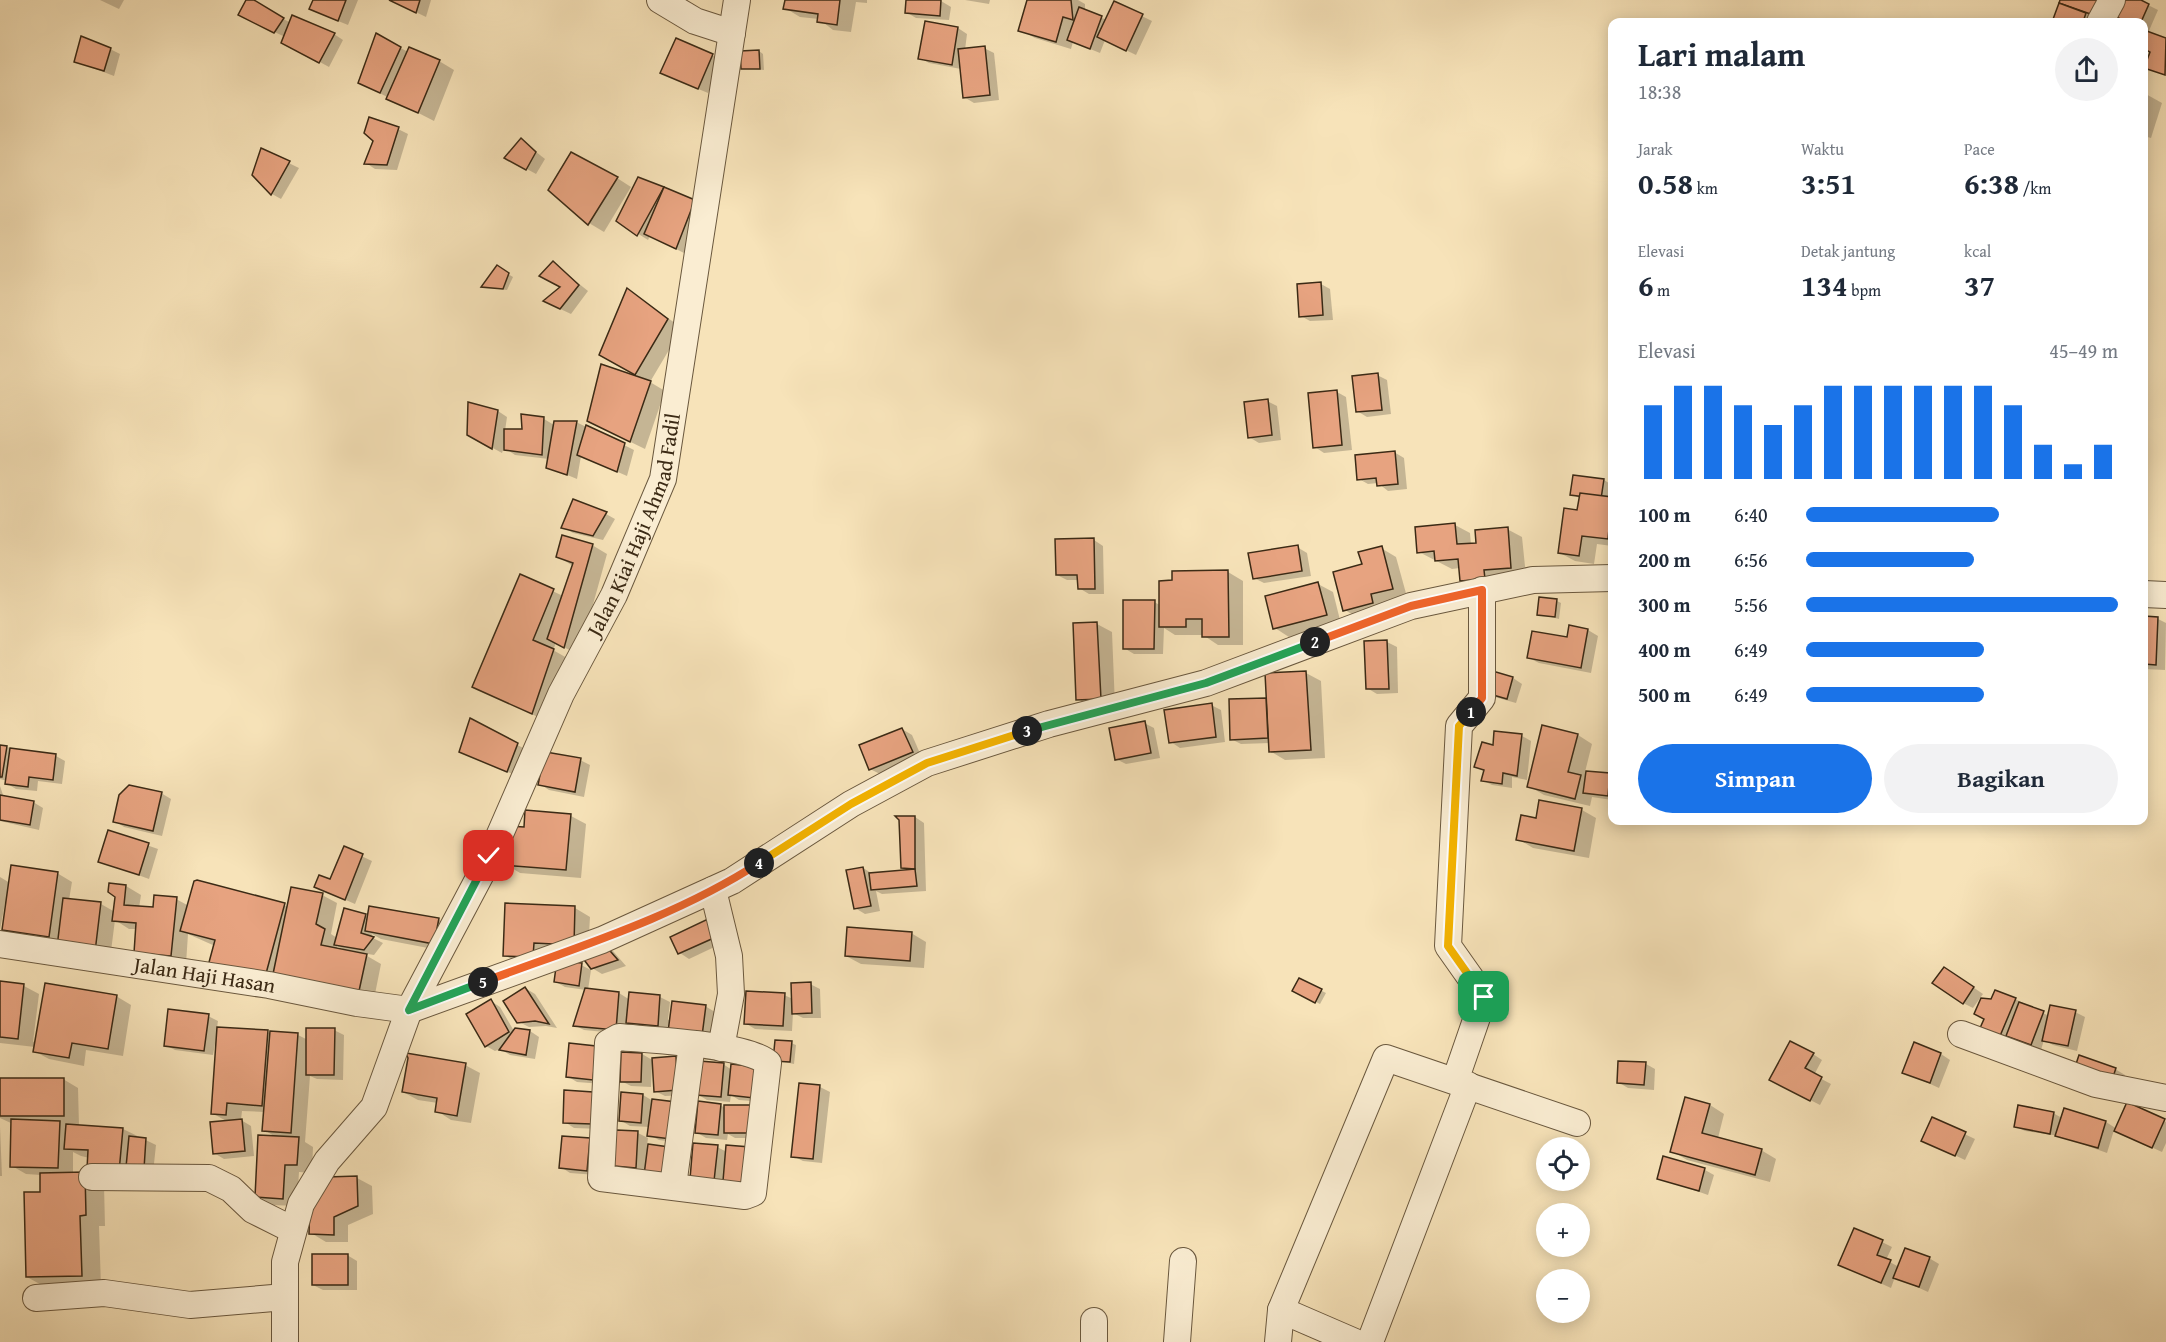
<!DOCTYPE html>
<html lang="id">
<meta charset="utf-8">
<style>
body{margin:0;font-family:"Gentium Book Plus",serif;background:#f2f2f3;color:#1f2937;height:100vh;display:flex;flex-direction:column;font-size:22px;white-space:nowrap}
*{box-sizing:border-box;margin:0}
p{font-size:20px;color:#747a83}
.icon{flex:none;width:33px;height:33px;fill:none;stroke:currentColor;stroke-width:2;stroke-linecap:round;stroke-linejoin:round}
.map{position:relative;flex:1;overflow:hidden}
.sheet{position:absolute;left:1608px;top:18px;width:540px;height:807px;display:flex;flex-direction:column;background:#fff;border-radius:12px;box-shadow:0 3px 15px #0003}
.sheet>*{flex:none}
.buttons{position:absolute;left:1536px;top:1137px;display:grid;gap:12px}
.buttons a{display:grid;place-items:center;width:54px;height:54px;border-radius:50%;background:#fff;box-shadow:0 3px 15px #0003;font-size:30px}
.pin{position:absolute;display:grid;place-items:center;width:51px;height:51px;color:#fff;margin:-26px;border-radius:12px;box-shadow:0 3px 9px #0006}
.km{position:absolute;width:30px;height:30px;margin:-15px;border-radius:50%;background:#222;color:#fff;font-size:16px;line-height:30px;text-align:center}
.round{display:grid;place-items:center;flex:none;width:63px;height:63px;border-radius:32px;background:#f2f2f3}
.head{display:flex;align-items:center;justify-content:space-between;height:102px;padding:0 30px}
h1{font-size:33px;font-weight:700;line-height:45px}
.figures{display:grid;grid-template-columns:repeat(3,1fr);gap:9px;height:102px;padding:6px 30px}
.figures div{display:grid;align-content:center}
.figures b{font-size:30px;font-weight:700}
.figures small{font-size:16px;font-weight:400}
.figures p{font-size:16px}
.chart{height:168px;padding:12px 30px}
.chart p{display:flex;justify-content:space-between}
.chart svg{width:100%;height:108px;margin-top:6px;stroke:#1a73e8;stroke-width:6}
.button{display:flex;gap:12px;margin-top:auto;padding:12px 30px}
.button a{flex:1;height:69px;border-radius:36px;background:#1a73e8;color:#fff;font-size:24px;font-weight:700;line-height:69px;text-align:center}
.button a+a{background:#f2f2f3;color:#1f2937}
ul{padding:0 30px;list-style:none;font-size:20px}
li{display:grid;grid-template-columns:96px 72px 1fr;align-items:center;height:45px}
li i{height:15px;border-radius:8px;background:#1a73e8}
.map>svg:first-child{display:block}
.shadow{fill:#0003;fill-rule:evenodd}
.building{fill:#e7a380;stroke:#3b2a15;stroke-width:1.5}
.lines{fill:none;stroke-linecap:round;stroke-linejoin:round}
.minor-casing{stroke:#6a583e;stroke-width:28}
.minor{stroke:#faedd2;stroke-width:26}
.split-1-casing{stroke:#fff;stroke-width:12}
.split-2-casing{stroke:#fff;stroke-width:12}
.split-3-casing{stroke:#fff;stroke-width:12}
.split-4-casing{stroke:#fff;stroke-width:12}
.split-5-casing{stroke:#fff;stroke-width:12}
.split-6-casing{stroke:#fff;stroke-width:12}
.split-1{stroke:#f5b400;stroke-width:8}
.split-2{stroke:#f0652b;stroke-width:8}
.split-3{stroke:#22a559;stroke-width:8}
.split-4{stroke:#f5b400;stroke-width:8}
.split-5{stroke:#f0652b;stroke-width:8}
.split-6{stroke:#22a559;stroke-width:8}
.labels{text-anchor:middle;stroke-width:5;stroke-linejoin:round;paint-order:stroke}
.street-label{font-size:21px;fill:#3b2a15;stroke:#faedd2}
</style>
<div class="map">
<svg width="2166" height="1342" viewBox="0 0 2166 1342">
<rect width="100%" height="100%" fill="#f7e3b9"/>
<filter id="stains"><feTurbulence type="fractalNoise" baseFrequency=".00333" numOctaves="4"/><feColorMatrix values="0 0 0 0 .2 0 0 0 0 .09 0 0 0 0 .02 0 0 0 .5 -.17"/></filter>
<radialGradient id="worn" r=".72"><stop offset=".6" stop-color="#630" stop-opacity="0"/><stop offset="1" stop-color="#630" stop-opacity=".3"/></radialGradient>
<g class="shadow">
<path d="M 100,0 L 124,0 L 119,9 Z"/>
<path d="M 248,0 L 291,23 L 334,34 L 343,40 L 329,67 L 283,42 L 285,37 L 250,20 Z"/>
<path d="M 315,0 L 358,0 L 348,25 L 321,14 Z"/>
<path d="M 391,0 L 431,0 L 426,17 Z"/>
<path d="M 786,0 L 867,0 L 867,3 L 856,2 L 851,32 L 833,30 L 819,19 L 800,17 L 785,8 Z"/>
<path d="M 907,0 L 941,1 L 951,7 L 949,20 L 916,18 L 906,12 Z"/>
<path d="M 965,0 L 990,0 L 989,4 Z"/>
<path d="M 1029,0 L 1078,0 L 1085,4 L 1085,11 L 1107,20 L 1115,3 L 1152,21 L 1136,55 L 1105,40 L 1100,53 L 1073,42 L 1071,49 L 1035,38 L 1020,30 Z"/>
<path d="M 2061,0 L 2117,0 L 2094,22 L 2053,22 Z"/>
<path d="M 2138,0 L 2158,10 L 2148,33 L 2166,40 L 2166,76 L 2146,67 L 2151,53 L 2144,50 L 2144,22 L 2129,22 L 2114,14 Z"/>
<path d="M 926,23 L 958,28 L 967,34 L 965,50 L 984,48 L 994,53 L 999,100 L 974,103 L 964,97 L 961,69 L 929,63 L 920,58 Z"/>
<path d="M 377,35 L 408,52 L 439,61 L 454,70 L 434,121 L 360,83 Z"/>
<path d="M 110,49 L 120,54 L 114,76 L 75,61 Z"/>
<path d="M 759,51 L 763,54 L 764,70 L 742,68 Z"/>
<path d="M 712,55 L 722,61 L 708,93 L 672,78 Z"/>
<path d="M 2144,93 L 2162,103 L 2151,138 L 2144,136 Z"/>
<path d="M 398,129 L 408,134 L 397,170 L 375,169 L 366,163 Z"/>
<path d="M 521,140 L 545,159 L 536,174 L 507,158 Z"/>
<path d="M 262,150 L 299,168 L 281,199 L 272,194 L 253,174 Z"/>
<path d="M 617,178 L 631,187 L 604,232 L 589,223 L 550,190 Z"/>
<path d="M 639,179 L 695,202 L 686,254 L 650,236 L 648,240 L 618,221 Z"/>
<path d="M 553,263 L 588,291 L 571,314 L 554,306 L 562,287 Z"/>
<path d="M 497,267 L 513,277 L 507,290 L 483,287 Z"/>
<path d="M 1321,284 L 1330,289 L 1333,320 L 1310,321 L 1301,316 Z"/>
<path d="M 628,290 L 682,328 L 650,382 L 665,391 L 645,449 L 604,429 L 637,375 L 600,354 Z"/>
<path d="M 1377,375 L 1387,380 L 1391,414 L 1367,417 L 1357,411 Z"/>
<path d="M 1337,392 L 1346,397 L 1352,450 L 1324,453 L 1315,447 Z"/>
<path d="M 1267,401 L 1277,406 L 1281,440 L 1259,443 L 1249,437 Z"/>
<path d="M 498,411 L 507,417 L 505,431 L 524,430 L 544,419 L 554,425 L 576,422 L 624,445 L 634,450 L 627,476 L 581,456 L 577,479 L 548,467 L 549,459 L 515,455 L 506,449 L 506,442 L 502,453 L 478,440 Z"/>
<path d="M 1394,452 L 1404,458 L 1407,489 L 1388,491 L 1378,483 L 1368,484 L 1359,479 Z"/>
<path d="M 1604,480 L 1612,485 L 1612,546 L 1597,544 L 1594,564 L 1575,561 L 1560,553 L 1579,512 L 1581,499 L 1572,494 Z"/>
<path d="M 606,514 L 615,519 L 603,540 L 573,533 L 563,527 Z"/>
<path d="M 1455,525 L 1470,533 L 1471,545 L 1478,544 L 1507,529 L 1522,537 L 1526,576 L 1476,588 L 1462,580 L 1460,568 L 1452,569 L 1419,552 Z"/>
<path d="M 1094,540 L 1103,546 L 1104,594 L 1089,594 L 1079,588 L 1079,580 L 1067,580 L 1057,575 Z"/>
<path d="M 592,545 L 607,554 L 579,655 L 556,643 L 553,650 L 574,662 L 552,724 L 474,686 L 521,576 L 563,596 L 573,566 L 557,556 Z"/>
<path d="M 1297,547 L 1307,553 L 1311,576 L 1264,583 L 1254,578 Z"/>
<path d="M 1381,548 L 1396,557 L 1407,597 L 1360,619 L 1345,610 L 1364,566 Z"/>
<path d="M 1228,572 L 1243,581 L 1243,645 L 1218,645 L 1203,635 L 1175,635 L 1164,628 L 1163,654 L 1134,654 L 1124,648 L 1154,602 L 1160,605 Z"/>
<path d="M 1318,584 L 1333,592 L 1341,624 L 1289,637 L 1275,628 Z"/>
<path d="M 1557,601 L 1561,603 L 1559,619 L 1539,614 Z"/>
<path d="M 2144,618 L 2158,619 L 2166,623 L 2165,670 L 2144,669 Z"/>
<path d="M 1097,624 L 1112,632 L 1115,706 L 1093,707 L 1078,699 Z"/>
<path d="M 1571,627 L 1588,630 L 1598,636 L 1591,673 L 1539,663 L 1529,658 L 1568,639 Z"/>
<path d="M 1387,642 L 1397,647 L 1398,693 L 1377,694 L 1367,688 Z"/>
<path d="M 1306,673 L 1321,681 L 1325,758 L 1285,760 L 1270,751 L 1270,743 L 1241,744 L 1231,739 L 1230,701 L 1268,699 Z"/>
<path d="M 1513,678 L 1522,684 L 1516,703 L 1484,694 Z"/>
<path d="M 1211,705 L 1221,710 L 1225,742 L 1180,748 L 1171,742 Z"/>
<path d="M 470,720 L 527,750 L 517,776 L 471,756 Z"/>
<path d="M 1144,723 L 1154,728 L 1160,758 L 1126,764 L 1116,759 Z"/>
<path d="M 902,729 L 912,735 L 922,758 L 880,774 L 870,769 Z"/>
<path d="M 1496,733 L 1522,736 L 1531,741 L 1527,780 L 1512,777 L 1512,788 L 1492,785 L 1482,780 L 1485,772 L 1476,767 L 1495,747 Z"/>
<path d="M 1578,735 L 1592,744 L 1585,772 L 1612,776 L 1612,800 L 1592,797 L 1590,806 L 1544,795 L 1529,786 Z"/>
<path d="M 0,746 L 56,756 L 65,761 L 62,784 L 38,781 L 37,791 L 16,789 L 6,783 L 7,781 L 0,779 Z"/>
<path d="M 580,760 L 590,765 L 584,797 L 549,790 L 540,784 Z"/>
<path d="M 0,786 L 4,798 L 33,802 L 43,808 L 39,830 L 0,821 L 0,824 Z"/>
<path d="M 161,793 L 171,799 L 162,836 L 124,827 L 115,821 Z"/>
<path d="M 1582,810 L 1596,818 L 1589,858 L 1533,848 L 1518,839 Z"/>
<path d="M 571,816 L 586,824 L 581,878 L 520,873 L 505,864 L 525,829 Z"/>
<path d="M 915,817 L 924,823 L 926,891 L 882,894 L 876,891 L 880,911 L 865,914 L 855,908 L 863,868 L 873,874 L 909,871 L 902,867 Z"/>
<path d="M 109,832 L 158,849 L 149,879 L 100,861 Z"/>
<path d="M 344,848 L 372,861 L 355,904 L 316,887 L 331,881 Z"/>
<path d="M 57,873 L 72,882 L 69,900 L 101,904 L 115,912 L 126,886 L 141,895 L 139,908 L 155,909 L 176,899 L 189,906 L 284,905 L 288,907 L 322,895 L 337,903 L 331,934 L 337,938 L 345,910 L 369,917 L 371,908 L 439,920 L 454,928 L 449,952 L 381,939 L 372,934 L 371,937 L 383,943 L 374,955 L 362,953 L 381,964 L 374,999 L 284,991 L 215,946 L 188,934 L 186,964 L 150,961 L 137,929 L 129,929 L 115,920 L 110,959 L 19,938 L 4,930 L 8,904 L 5,903 L 0,930 L 0,877 L 10,883 ZM 337,946 L 346,951 L 337,950 Z"/>
<path d="M 575,908 L 590,917 L 588,951 L 603,945 L 613,951 L 626,966 L 602,974 L 592,968 L 581,952 L 519,963 L 504,955 Z"/>
<path d="M 708,921 L 725,942 L 689,959 L 680,953 L 672,938 Z"/>
<path d="M 911,933 L 926,942 L 924,968 L 861,964 L 846,956 Z"/>
<path d="M 581,965 L 591,970 L 588,990 L 619,993 L 630,1000 L 631,994 L 660,997 L 670,1002 L 668,1020 L 705,1006 L 715,1012 L 711,1041 L 638,1027 L 626,1021 L 625,1034 L 584,1030 L 574,1025 L 586,990 L 565,987 L 556,982 Z"/>
<path d="M 1954,974 L 1983,994 L 1973,1008 L 1963,1003 Z"/>
<path d="M 1300,980 L 1326,993 L 1320,1004 L 1294,991 Z"/>
<path d="M 0,983 L 24,986 L 39,994 L 33,1042 L 116,996 L 131,1005 L 123,1056 L 86,1050 L 84,1066 L 49,1059 L 34,1051 L 35,1047 L 0,1043 Z"/>
<path d="M 810,984 L 820,989 L 821,1018 L 803,1018 L 793,1013 L 792,1031 L 755,1029 L 745,1023 L 784,995 L 793,999 Z"/>
<path d="M 525,988 L 535,994 L 557,1028 L 546,1026 L 529,1027 L 519,1022 Z"/>
<path d="M 2015,999 L 2049,1016 L 2075,1012 L 2085,1017 L 2077,1051 L 2053,1045 L 2044,1040 L 2041,1050 L 2011,1037 L 2010,1041 L 1992,1033 Z"/>
<path d="M 491,1001 L 500,1007 L 514,1031 L 530,1031 L 539,1037 L 535,1059 L 510,1055 L 500,1049 L 495,1051 L 486,1046 Z"/>
<path d="M 208,1016 L 218,1021 L 217,1028 L 298,1035 L 308,1040 L 334,1030 L 344,1035 L 343,1080 L 317,1079 L 310,1076 L 305,1142 L 313,1147 L 312,1173 L 299,1172 L 297,1206 L 271,1205 L 256,1196 L 276,1137 L 264,1130 L 265,1112 L 242,1111 L 241,1120 L 251,1126 L 254,1156 L 224,1159 L 214,1153 L 228,1122 L 212,1113 L 217,1044 L 215,1044 L 213,1055 L 175,1050 L 165,1045 Z"/>
<path d="M 791,1043 L 796,1045 L 794,1064 L 775,1060 Z"/>
<path d="M 595,1047 L 602,1084 L 577,1082 L 567,1076 Z"/>
<path d="M 622,1054 L 642,1054 L 654,1061 L 676,1058 L 685,1063 L 687,1095 L 665,1096 L 655,1091 L 654,1064 L 652,1064 L 651,1087 L 631,1086 L 621,1081 Z"/>
<path d="M 1813,1054 L 1822,1060 L 1814,1075 L 1831,1084 L 1820,1105 L 1781,1085 Z"/>
<path d="M 1941,1054 L 1950,1060 L 1939,1088 L 1904,1072 Z"/>
<path d="M 409,1058 L 465,1065 L 480,1073 L 471,1123 L 451,1120 L 437,1111 L 438,1103 L 418,1100 L 403,1092 Z"/>
<path d="M 723,1064 L 732,1070 L 764,1102 L 739,1100 L 731,1095 L 730,1102 L 707,1100 L 697,1094 Z"/>
<path d="M 1646,1064 L 1655,1069 L 1654,1090 L 1628,1088 L 1618,1082 Z"/>
<path d="M 2115,1069 L 2125,1075 L 2117,1099 L 2081,1087 Z"/>
<path d="M 63,1079 L 78,1088 L 79,1126 L 123,1129 L 156,1145 L 153,1173 L 81,1156 L 73,1152 L 73,1173 L 104,1185 L 105,1226 L 99,1226 L 101,1287 L 47,1288 L 27,1277 L 42,1193 L 41,1175 L 26,1174 L 12,1166 L 13,1124 L 0,1118 L 0,1080 Z"/>
<path d="M 800,1085 L 820,1087 L 830,1092 L 822,1163 L 803,1161 L 793,1156 Z"/>
<path d="M 592,1093 L 601,1129 L 574,1128 L 565,1122 Z"/>
<path d="M 622,1094 L 643,1095 L 653,1101 L 681,1143 L 659,1140 L 649,1135 L 650,1127 L 630,1126 L 620,1120 Z"/>
<path d="M 2128,1104 L 2166,1122 L 2166,1143 L 2162,1152 L 2114,1130 L 2107,1153 L 2060,1136 L 2025,1131 L 2015,1126 L 2053,1113 L 2062,1118 L 2106,1122 L 2117,1129 Z"/>
<path d="M 720,1105 L 725,1108 L 749,1107 L 759,1112 L 759,1138 L 735,1138 L 728,1134 L 727,1140 L 706,1138 L 696,1132 Z"/>
<path d="M 1710,1105 L 1724,1114 L 1718,1138 L 1761,1150 L 1776,1159 L 1770,1182 L 1687,1160 L 1672,1151 Z"/>
<path d="M 1933,1119 L 1975,1139 L 1965,1160 L 1933,1145 Z"/>
<path d="M 0,1127 L 2,1176 L 0,1176 Z"/>
<path d="M 618,1131 L 638,1133 L 648,1138 L 647,1146 L 669,1148 L 674,1183 L 625,1171 L 615,1165 Z"/>
<path d="M 589,1139 L 599,1145 L 596,1175 L 570,1173 L 561,1167 Z"/>
<path d="M 717,1147 L 727,1152 L 756,1188 L 701,1184 Z"/>
<path d="M 1705,1170 L 1714,1175 L 1708,1195 L 1659,1178 Z"/>
<path d="M 328,1178 L 357,1178 L 372,1186 L 373,1214 L 348,1225 L 348,1242 L 326,1242 L 311,1233 Z"/>
<path d="M 1882,1242 L 1892,1247 L 1886,1260 L 1899,1267 L 1929,1258 L 1939,1264 L 1928,1292 L 1895,1277 L 1891,1288 L 1840,1265 Z"/>
<path d="M 347,1255 L 357,1261 L 357,1290 L 323,1290 L 313,1285 Z"/>
</g>
<g class="building">
<path d="M 246,0 L 254,0 L 284,18 L 274,33 L 238,15 Z"/>
<path d="M 313,0 L 346,0 L 338,21 L 309,9 Z"/>
<path d="M 389,0 L 420,0 L 416,13 Z"/>
<path d="M 785,0 L 840,0 L 837,25 L 817,22 L 818,14 L 783,9 Z"/>
<path d="M 906,0 L 941,0 L 940,16 L 905,13 Z"/>
<path d="M 1027,0 L 1071,0 L 1073,20 L 1063,17 L 1056,42 L 1018,31 Z"/>
<path d="M 2060,0 L 2105,0 L 2099,17 L 2059,3 Z"/>
<path d="M 2119,0 L 2141,0 L 2149,4 L 2141,22 L 2127,22 L 2112,15 Z"/>
<path d="M 1114,1 L 1143,14 L 1126,51 L 1097,37 Z"/>
<path d="M 2059,3 L 2086,13 L 2083,22 L 2052,22 Z"/>
<path d="M 1079,7 L 1102,16 L 1090,49 L 1067,40 Z"/>
<path d="M 292,15 L 335,33 L 319,63 L 281,43 Z"/>
<path d="M 925,21 L 958,27 L 952,65 L 918,59 Z"/>
<path d="M 2144,30 L 2166,38 L 2165,75 L 2144,68 L 2150,52 L 2144,49 Z"/>
<path d="M 376,33 L 401,47 L 380,93 L 358,83 Z"/>
<path d="M 81,36 L 111,48 L 104,71 L 74,62 Z"/>
<path d="M 676,38 L 713,54 L 698,89 L 660,73 Z"/>
<path d="M 985,46 L 990,95 L 963,98 L 958,49 Z"/>
<path d="M 409,47 L 440,60 L 418,113 L 386,99 Z"/>
<path d="M 759,50 L 760,69 L 741,69 L 740,51 Z"/>
<path d="M 369,117 L 399,127 L 387,165 L 364,164 L 373,141 L 364,133 Z"/>
<path d="M 521,138 L 536,152 L 526,170 L 504,158 Z"/>
<path d="M 261,148 L 290,161 L 271,195 L 252,175 Z"/>
<path d="M 571,152 L 618,177 L 588,225 L 548,190 Z"/>
<path d="M 638,177 L 664,187 L 637,236 L 616,221 Z"/>
<path d="M 664,187 L 695,200 L 676,249 L 644,234 Z"/>
<path d="M 553,261 L 579,285 L 560,309 L 543,301 L 560,287 L 539,276 Z"/>
<path d="M 497,265 L 509,273 L 503,289 L 481,287 Z"/>
<path d="M 1321,282 L 1323,315 L 1299,317 L 1297,284 Z"/>
<path d="M 627,288 L 668,319 L 635,375 L 599,355 Z"/>
<path d="M 601,364 L 651,381 L 630,442 L 587,421 Z"/>
<path d="M 1378,373 L 1382,410 L 1356,412 L 1352,376 Z"/>
<path d="M 1337,390 L 1342,445 L 1313,448 L 1308,393 Z"/>
<path d="M 1268,399 L 1272,435 L 1248,438 L 1244,402 Z"/>
<path d="M 468,402 L 498,410 L 492,449 L 467,435 Z"/>
<path d="M 521,414 L 544,417 L 542,455 L 504,450 L 504,429 L 522,429 Z"/>
<path d="M 554,421 L 577,421 L 567,475 L 546,468 Z"/>
<path d="M 586,425 L 625,443 L 617,472 L 577,455 Z"/>
<path d="M 1395,451 L 1398,484 L 1377,486 L 1376,478 L 1357,480 L 1355,455 Z"/>
<path d="M 1573,475 L 1604,479 L 1601,499 L 1570,495 Z"/>
<path d="M 1580,493 L 1612,497 L 1608,539 L 1582,536 L 1579,556 L 1558,553 L 1564,508 L 1577,510 Z"/>
<path d="M 573,499 L 607,512 L 593,536 L 561,528 Z"/>
<path d="M 1455,523 L 1457,544 L 1476,543 L 1475,530 L 1508,527 L 1511,568 L 1484,570 L 1485,579 L 1460,581 L 1458,559 L 1435,561 L 1434,551 L 1417,553 L 1415,527 Z"/>
<path d="M 562,535 L 593,544 L 564,648 L 547,639 L 573,563 L 556,557 Z"/>
<path d="M 1094,538 L 1095,589 L 1078,589 L 1077,575 L 1056,575 L 1055,539 Z"/>
<path d="M 1298,545 L 1302,571 L 1253,579 L 1248,553 Z"/>
<path d="M 1382,546 L 1393,589 L 1371,594 L 1373,603 L 1343,611 L 1333,572 L 1362,564 L 1358,552 Z"/>
<path d="M 1228,570 L 1229,637 L 1202,637 L 1202,619 L 1186,619 L 1186,627 L 1159,627 L 1159,581 L 1172,580 L 1172,571 Z"/>
<path d="M 520,574 L 554,589 L 533,640 L 554,649 L 532,714 L 472,687 Z"/>
<path d="M 1318,582 L 1327,615 L 1273,629 L 1265,596 Z"/>
<path d="M 1539,597 L 1557,599 L 1555,617 L 1537,615 Z"/>
<path d="M 1123,600 L 1155,600 L 1154,649 L 1123,649 Z"/>
<path d="M 2144,616 L 2158,617 L 2156,665 L 2144,664 Z"/>
<path d="M 1097,622 L 1101,699 L 1076,700 L 1073,623 Z"/>
<path d="M 1569,625 L 1588,629 L 1581,668 L 1527,658 L 1532,631 L 1567,637 Z"/>
<path d="M 1387,640 L 1389,689 L 1366,689 L 1364,641 Z"/>
<path d="M 1479,667 L 1513,677 L 1507,699 L 1472,689 Z"/>
<path d="M 1306,671 L 1311,750 L 1269,752 L 1265,673 Z"/>
<path d="M 1266,698 L 1268,738 L 1230,740 L 1229,699 Z"/>
<path d="M 1212,703 L 1216,737 L 1169,743 L 1164,710 Z"/>
<path d="M 470,718 L 518,743 L 507,772 L 459,752 Z"/>
<path d="M 1145,721 L 1151,753 L 1115,760 L 1109,728 Z"/>
<path d="M 1542,725 L 1578,734 L 1568,772 L 1581,775 L 1575,799 L 1527,787 Z"/>
<path d="M 902,728 L 913,752 L 869,770 L 859,745 Z"/>
<path d="M 1494,731 L 1522,734 L 1517,776 L 1503,773 L 1502,784 L 1481,781 L 1484,770 L 1474,767 L 1482,742 L 1493,745 Z"/>
<path d="M 0,745 L 7,746 L 2,777 L 0,777 Z"/>
<path d="M 10,748 L 56,754 L 53,780 L 29,777 L 28,787 L 5,784 Z"/>
<path d="M 540,751 L 581,758 L 575,792 L 538,785 L 544,754 Z"/>
<path d="M 1586,771 L 1610,773 L 1608,796 L 1583,793 Z"/>
<path d="M 129,785 L 162,792 L 153,831 L 113,822 L 119,795 Z"/>
<path d="M 0,795 L 34,801 L 30,825 L 0,820 Z"/>
<path d="M 1539,800 L 1582,808 L 1574,851 L 1516,840 L 1521,815 L 1536,818 Z"/>
<path d="M 525,810 L 571,814 L 566,870 L 503,865 L 507,826 L 524,827 Z"/>
<path d="M 895,816 L 915,816 L 915,869 L 901,868 L 899,820 Z"/>
<path d="M 108,830 L 149,843 L 139,875 L 98,862 Z"/>
<path d="M 344,846 L 363,854 L 345,900 L 314,887 L 319,875 L 330,879 Z"/>
<path d="M 11,865 L 58,872 L 49,937 L 2,930 Z"/>
<path d="M 863,867 L 871,906 L 854,909 L 846,870 Z"/>
<path d="M 915,869 L 917,886 L 871,890 L 869,873 Z"/>
<path d="M 197,880 L 285,903 L 264,981 L 208,966 L 215,940 L 180,931 L 194,881 Z"/>
<path d="M 109,883 L 126,885 L 124,905 L 153,907 L 154,895 L 177,897 L 171,956 L 134,953 L 136,923 L 112,921 L 115,897 L 108,892 Z"/>
<path d="M 291,887 L 323,893 L 316,924 L 325,929 L 321,945 L 367,954 L 359,991 L 273,974 Z"/>
<path d="M 63,898 L 101,902 L 95,952 L 57,947 Z"/>
<path d="M 505,903 L 575,906 L 574,945 L 534,943 L 533,957 L 503,956 Z"/>
<path d="M 369,906 L 439,918 L 434,944 L 365,931 Z"/>
<path d="M 344,908 L 366,914 L 361,933 L 374,937 L 364,950 L 334,945 Z"/>
<path d="M 708,919 L 716,937 L 678,954 L 670,937 Z"/>
<path d="M 847,927 L 912,932 L 910,961 L 845,956 Z"/>
<path d="M 604,944 L 618,960 L 591,969 L 579,953 Z"/>
<path d="M 557,960 L 582,963 L 579,986 L 554,982 Z"/>
<path d="M 1944,967 L 1974,987 L 1963,1004 L 1932,983 Z"/>
<path d="M 1299,978 L 1322,989 L 1315,1003 L 1292,991 Z"/>
<path d="M 0,981 L 24,984 L 18,1039 L 0,1037 Z"/>
<path d="M 811,982 L 812,1013 L 792,1014 L 791,983 Z"/>
<path d="M 45,983 L 117,995 L 108,1049 L 72,1043 L 69,1058 L 33,1052 Z"/>
<path d="M 525,987 L 549,1024 L 535,1021 L 517,1023 L 503,1001 Z"/>
<path d="M 585,988 L 619,992 L 616,1030 L 573,1026 Z"/>
<path d="M 1995,990 L 2016,998 L 2000,1036 L 1980,1028 L 1984,1019 L 1974,1014 L 1981,998 L 1991,999 Z"/>
<path d="M 746,991 L 785,993 L 783,1026 L 744,1024 Z"/>
<path d="M 629,992 L 660,995 L 658,1026 L 626,1023 Z"/>
<path d="M 491,999 L 509,1032 L 485,1047 L 466,1014 Z"/>
<path d="M 672,1001 L 706,1005 L 702,1036 L 668,1032 Z"/>
<path d="M 2019,1002 L 2044,1011 L 2031,1045 L 2006,1036 Z"/>
<path d="M 2050,1005 L 2076,1010 L 2068,1046 L 2042,1041 Z"/>
<path d="M 168,1009 L 209,1014 L 204,1051 L 164,1046 Z"/>
<path d="M 217,1027 L 268,1030 L 262,1106 L 227,1103 L 226,1115 L 211,1114 Z"/>
<path d="M 306,1028 L 335,1028 L 334,1075 L 306,1075 Z"/>
<path d="M 515,1028 L 530,1030 L 526,1055 L 499,1050 Z"/>
<path d="M 270,1031 L 298,1033 L 291,1133 L 262,1131 Z"/>
<path d="M 775,1040 L 792,1041 L 790,1062 L 773,1061 Z"/>
<path d="M 1790,1041 L 1814,1053 L 1805,1068 L 1822,1077 L 1810,1101 L 1769,1080 Z"/>
<path d="M 1914,1042 L 1941,1053 L 1930,1083 L 1902,1073 Z"/>
<path d="M 569,1043 L 596,1046 L 593,1080 L 566,1077 Z"/>
<path d="M 621,1052 L 642,1053 L 641,1082 L 620,1082 Z"/>
<path d="M 406,1053 L 466,1063 L 457,1116 L 435,1112 L 437,1098 L 402,1092 L 408,1058 Z"/>
<path d="M 2079,1055 L 2116,1068 L 2107,1095 L 2070,1082 Z"/>
<path d="M 676,1056 L 678,1090 L 654,1092 L 652,1058 Z"/>
<path d="M 699,1061 L 724,1063 L 721,1097 L 696,1095 Z"/>
<path d="M 1618,1061 L 1646,1062 L 1644,1085 L 1617,1083 Z"/>
<path d="M 731,1064 L 758,1067 L 754,1098 L 728,1095 Z"/>
<rect x="0" y="1078" width="64" height="38"/>
<path d="M 799,1083 L 820,1085 L 813,1159 L 791,1157 Z"/>
<path d="M 564,1090 L 593,1092 L 592,1124 L 563,1123 Z"/>
<path d="M 621,1092 L 643,1094 L 641,1123 L 619,1121 Z"/>
<path d="M 1685,1097 L 1710,1104 L 1702,1133 L 1762,1149 L 1755,1175 L 1670,1152 Z"/>
<path d="M 652,1099 L 676,1102 L 671,1139 L 647,1136 Z"/>
<path d="M 698,1101 L 721,1104 L 718,1135 L 695,1133 Z"/>
<path d="M 2127,1102 L 2165,1119 L 2152,1148 L 2114,1131 Z"/>
<rect x="724" y="1105" width="26" height="28"/>
<path d="M 2018,1105 L 2054,1112 L 2050,1134 L 2014,1127 Z"/>
<path d="M 2064,1108 L 2106,1121 L 2098,1148 L 2055,1136 Z"/>
<path d="M 1932,1117 L 1966,1132 L 1955,1156 L 1921,1141 Z"/>
<path d="M 11,1119 L 60,1121 L 58,1168 L 10,1167 Z"/>
<path d="M 242,1119 L 245,1151 L 213,1154 L 210,1122 Z"/>
<path d="M 66,1124 L 123,1128 L 119,1172 L 87,1169 L 88,1150 L 64,1149 Z"/>
<path d="M 616,1130 L 638,1131 L 636,1168 L 614,1166 Z"/>
<path d="M 258,1135 L 299,1137 L 297,1165 L 285,1165 L 283,1199 L 255,1197 Z"/>
<path d="M 129,1136 L 146,1138 L 144,1169 L 126,1167 Z"/>
<path d="M 562,1136 L 590,1138 L 587,1171 L 559,1168 Z"/>
<path d="M 693,1143 L 718,1145 L 714,1181 L 690,1179 Z"/>
<path d="M 648,1144 L 669,1147 L 665,1178 L 644,1175 Z"/>
<path d="M 726,1145 L 750,1147 L 747,1183 L 723,1181 Z"/>
<path d="M 1663,1156 L 1705,1168 L 1699,1191 L 1657,1179 Z"/>
<path d="M 85,1172 L 86,1215 L 80,1216 L 82,1276 L 26,1277 L 24,1192 L 40,1192 L 40,1173 Z"/>
<path d="M 357,1176 L 358,1206 L 334,1217 L 334,1235 L 309,1234 L 310,1199 L 327,1177 Z"/>
<path d="M 1854,1228 L 1883,1240 L 1877,1255 L 1891,1260 L 1881,1283 L 1838,1265 Z"/>
<path d="M 1905,1248 L 1930,1257 L 1919,1287 L 1893,1278 Z"/>
<rect x="312" y="1254" width="36" height="31"/>
</g>
<g class="lines">
<g class="minor-casing">
<g id="minor">
<path d="M 660,0 L 695,21 L 732,33"/>
<path d="M 2100,22 L 2112,0"/>
<path d="M 2144,594 L 2166,595"/>
<path d="M 713,890 L 729,956 L 731,994 L 721,1048"/>
<path id="s1" d="M 0,944 L 269,985 L 357,1003 L 409,1010 L 602,940 L 732,881 L 851,804 L 927,763 L 1049,724 L 1206,683 L 1411,606 L 1533,580 L 1612,578"/>
<path d="M 1961,1034 L 2096,1084 L 2166,1098"/>
<path d="M 619,1037 C 650,1040 747,1044 768,1063 L 753,1193 L 745,1196 L 601,1178 L 608,1043 Z"/>
<path d="M 1455,1081 L 1484,997 L 1448,946 L 1459,726 L 1482,698 L 1482,590"/>
<path d="M 92,1177 L 209,1178 L 231,1189 L 253,1210 L 293,1230"/>
<path d="M 673,1186 L 692,1044"/>
<path d="M 36,1298 L 104,1293 L 190,1305 L 285,1297"/>
<path d="M 1281,1310 L 1355,1342"/>
<path id="s2" d="M 285,1342 L 285,1262 L 301,1204 L 327,1161 L 374,1107 L 409,1010 L 490,857 L 561,694 L 614,595 L 663,479 L 737,0"/>
<path d="M 1094,1342 L 1094,1321"/>
<path d="M 1177,1342 L 1183,1261"/>
<path d="M 1278,1342 L 1281,1310 L 1386,1058 L 1577,1123"/>
<path d="M 1370,1342 L 1468,1085"/>
</g>
</g>
<use href="#minor" class="minor"/>
</g>
<g class="lines">
<g class="split-1-casing">
<path id="split-1" d="M 1471,712 L 1459,726 L 1448,946 L 1484,997"/>
</g>
<g class="split-2-casing">
<path id="split-2" d="M 1315,642 L 1411,606 L 1482,590 L 1482,698 L 1471,712"/>
</g>
<g class="split-3-casing">
<path id="split-3" d="M 1027,731 L 1206,683 L 1315,642"/>
</g>
<g class="split-4-casing">
<path id="split-4" d="M 759,863 L 851,804 L 927,763 L 1027,731"/>
</g>
<g class="split-5-casing">
<path id="split-5" d="M 483,982 C 577,947 674,918 759,863"/>
</g>
<g class="split-6-casing">
<path id="split-6" d="M 483,982 L 409,1010 L 489,856"/>
</g>
<use href="#split-1" class="split-1"/>
<use href="#split-2" class="split-2"/>
<use href="#split-3" class="split-3"/>
<use href="#split-4" class="split-4"/>
<use href="#split-5" class="split-5"/>
<use href="#split-6" class="split-6"/>
</g>
<g class="labels">
<g class="street-label">
<text dy="7" stroke="none"><textPath href="#s2" startOffset="902">Jalan Kiai Haji Ahmad Fadil</textPath></text>
<text dy="7" stroke="none"><textPath href="#s1" startOffset="207">Jalan Haji Hasan</textPath></text>
</g>
</g>
<rect width="100%" height="100%" filter="url(#stains)"/>
<rect width="100%" height="100%" fill="url(#worn)"/>
</svg>
<div class="buttons">
<a><svg class="icon" aria-label="locate" viewBox="0 0 24 24"><circle cx="12" cy="12" r="6"/><path d="M12 2v4M12 18v4M2 12h4M18 12h4"/></svg></a>
<a>+</a>
<a>−</a>
</div>
<div class="pin" style="left:1484px;top:997px;background:#1e9e55"><svg class="icon" aria-label="arrive" viewBox="0 0 24 24"><path d="M6 21V4h12l-3 4 3 4H6"/></svg></div>
<div class="pin" style="left:489px;top:856px;background:#d93025"><svg class="icon" aria-label="check" viewBox="0 0 24 24"><path d="M5 12l5 5 9-10"/></svg></div>
<b class="km" style="left:1471px;top:712px">1</b>
<b class="km" style="left:1315px;top:642px">2</b>
<b class="km" style="left:1027px;top:731px">3</b>
<b class="km" style="left:759px;top:863px">4</b>
<b class="km" style="left:483px;top:982px">5</b>
<section class="sheet">
<div class="head"><div><h1>Lari malam</h1><p>18:38</p></div><a class="round"><svg class="icon" aria-label="share" viewBox="0 0 24 24"><path d="M12 15V3M7 8l5-5 5 5M5 13v7h14v-7"/></svg></a></div>
<div class="figures">
<div><p>Jarak</p><b>0.58<small> km</small></b></div>
<div><p>Waktu</p><b>3:51</b></div>
<div><p>Pace</p><b>6:38<small> /km</small></b></div>
</div>
<div class="figures">
<div><p>Elevasi</p><b>6<small> m</small></b></div>
<div><p>Detak jantung</p><b>134<small> bpm</small></b></div>
<div><p>kcal</p><b>37</b></div>
</div>
<div class="chart"><p><span>Elevasi</span>45–49 m</p>
<svg viewBox="0 0 160 44" preserveAspectRatio="none"><path d="M5 44V14M15 44V6M25 44V6M35 44V14M45 44V22M55 44V14M65 44V6M75 44V6M85 44V6M95 44V6M105 44V6M115 44V6M125 44V14M135 44V30M145 44V38M155 44V30"/></svg>
</div>
<ul>
<li><b>100 m</b>6:40<i style="width:62%"></i></li>
<li><b>200 m</b>6:56<i style="width:54%"></i></li>
<li><b>300 m</b>5:56<i style="width:100%"></i></li>
<li><b>400 m</b>6:49<i style="width:57%"></i></li>
<li><b>500 m</b>6:49<i style="width:57%"></i></li>
</ul>
<div class="button"><a>Simpan</a><a>Bagikan</a></div>
</section>
</div>
